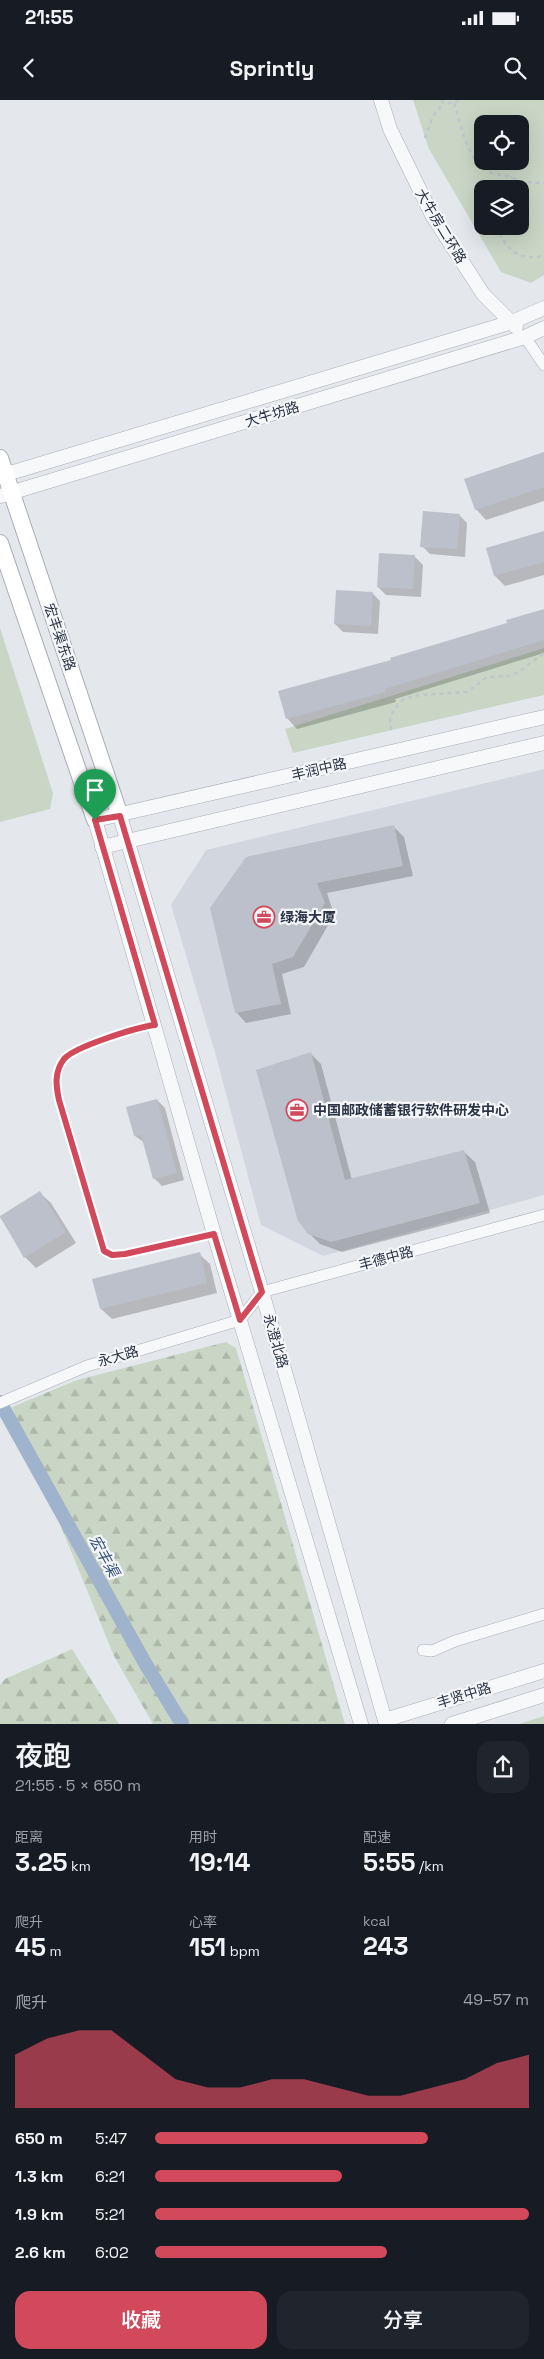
<!DOCTYPE html>
<html lang="zh">
<meta charset="utf-8">
<style>
body{margin:0;font-family:"Space Grotesk","Noto Sans SC",sans-serif;background:#20242c;color:#f1f3f6;height:100vh;display:flex;flex-direction:column;font-size:19px;white-space:nowrap}
*{box-sizing:border-box;margin:0}
p{font-size:16px;color:#9ea1a6}
.icon{flex:none;width:28px;height:28px;fill:none;stroke:currentColor;stroke-width:2;stroke-linecap:round;stroke-linejoin:round}
.map{position:relative;height:1624px;overflow:hidden}
.details{display:flex;flex-direction:column;background:#171b24;flex:1}
.details>*{flex:none}
.controls{position:absolute;left:474px;top:15px;display:grid;gap:10px}
.controls a{display:grid;place-items:center;width:55px;height:55px;border-radius:10px;background:#171b24;box-shadow:0 5px 20px #0002;font-size:25px}
.pin{position:absolute;display:grid;place-items:center;width:42px;height:42px;color:#fff;margin:-51px -21px;border-radius:50% 50% 50% 0;rotate:-45deg;box-shadow:0 0 5px #0007}
.pin .icon{rotate:45deg}
.round{display:grid;place-items:center;flex:none;width:52px;height:52px;border-radius:15px;background:#20242c}
.headline{display:flex;align-items:center;justify-content:space-between;height:85px;padding:0 15px}
h1{font-size:28px;font-weight:600;line-height:38px}
.figures{display:grid;grid-template-columns:repeat(3,1fr);gap:8px;height:85px;padding:5px 15px}
.figures div{display:grid;align-content:center}
.figures b{font-size:25px;font-weight:600}
.figures small{font-size:14px;font-weight:400}
.figures p{font-size:14px}
.chart{height:140px;padding:10px 15px}
.chart p{display:flex;justify-content:space-between}
.chart svg{width:100%;height:90px;margin-top:5px;fill:#d1495b;opacity:.7}
.primary-button{display:flex;gap:10px;margin-top:auto;padding:10px 15px}
.primary-button a{flex:1;height:58px;border-radius:15px;background:#d1495b;color:#fff;font-size:20px;font-weight:600;line-height:58px;text-align:center}
.primary-button a+a{background:#20242c;color:#f1f3f6}
ul{padding:0 15px;list-style:none;font-size:16px}
li{display:grid;grid-template-columns:80px 60px 1fr;align-items:center;height:38px}
li i{height:12px;border-radius:6px;background:#d1495b}
.status{display:flex;justify-content:space-between;align-items:center;height:35px;padding:0 25px;background:#171b24;direction:ltr}
.status svg{height:14px;fill:currentColor}
header{display:flex;justify-content:space-between;align-items:center;height:65px;padding:0 15px;background:#171b24;font-size:22px;font-weight:600}
.map>svg:first-child{display:block}
.built{fill:#d2d6de}
.forest{fill:url(#forest-firs)}
.park{fill:#c9d6c5;fill-rule:evenodd}
.shadow{fill:#0003}
.lines{fill:none;stroke-linecap:round;stroke-linejoin:round}
.canal{stroke:#9fb4cc;stroke-width:14}
.building{fill:#bbc0ca}
.service-casing{stroke:#a9aeb7;stroke-width:7}
.minor-casing{stroke:#a9aeb7;stroke-width:12}
.tertiary-casing{stroke:#a9aeb7;stroke-width:15}
.secondary-casing{stroke:#a9aeb7;stroke-width:18}
.path{stroke:#c2c5cb;stroke-width:2.5;stroke-dasharray:4 4;stroke-linecap:butt}
.service{stroke:#f7f8fa;stroke-width:5.5}
.minor{stroke:#f7f8fa;stroke-width:11}
.tertiary{stroke:#f7f8fa;stroke-width:14}
.secondary{stroke:#fff;stroke-width:16}
.route-casing{stroke:#fff;stroke-width:10}
.route{stroke:#d1495b;stroke-width:6}
.labels{text-anchor:middle;stroke-width:4.5;stroke-linejoin:round;paint-order:stroke}
.street-label{font-size:14px;fill:#2b3445;stroke:#f4f6f9}
.poi-label{font-size:14px;font-weight:bold;fill:#2b3445;stroke:#f4f6f9;text-anchor:start}
.water-label{font-size:15px;font-style:italic;fill:#34527a;stroke:#f4f6f9}
</style>
<div class="status"><b>21:55</b><svg viewBox="0 0 49 12"><path d="M0 12V9h3v3zM5 12V6h3v6zM10 12V3h3v9zM15 12V0h3v12zM26 1h20v11H26zM47 4h2v5h-2z"/></svg></div>
<header><svg class="icon" aria-label="back" viewBox="0 0 24 24"><path d="M15 5l-7 7 7 7"/></svg>Sprintly<svg class="icon" aria-label="search" viewBox="0 0 24 24"><circle cx="10" cy="10" r="6"/><path d="M15 15l6 6"/></svg></header>
<div class="map">
<svg width="544" height="1624" viewBox="0 0 544 1624">
<defs>
<pattern id="forest-firs" width="22" height="20" patternUnits="userSpaceOnUse" patternTransform="scale(1.25)"><rect width="22" height="20" fill="#c9d6c5"/><path d="M5 1l3.5 6h-7zM16 11l3.5 6h-7z" fill="#adb8ab"/></pattern>
</defs>
<rect width="100%" height="100%" fill="#e4e7ec"/>
<path class="built" d="M 544,669 L 544,1095 L 323,1156 L 261,1125 L 216,956 L 171,805 L 206,750 Z"/>
<g class="forest">
<path d="M 226,1242 L 236,1248 L 345,1624 L 153,1624 L 114,1556 L 12,1307 L 77,1280 Z"/>
<path d="M 72,1549 L 119,1624 L 0,1624 L 0,1585 L 5,1579 Z"/>
</g>
<g class="park">
<path d="M 413,0 L 544,0 L 544,175 L 531,183 L 501,172 L 429,49 ZM 482,24 L 520,24 L 520,61 L 482,61 ZM 482,89 L 520,89 L 520,126 L 482,126 Z"/>
<path d="M 0,528 L 53,693 L 50,709 L 0,722 Z"/>
<path d="M 544,548 L 544,595 L 293,653 L 285,629 Z"/>
<path d="M 544,1616 L 544,1624 L 519,1624 Z"/>
</g>
<g class="shadow">
<path d="M 544,354 L 544,401 L 486,420 L 476,409 Z"/>
<path d="M 459,415 L 467,423 L 465,457 L 430,454 L 422,446 Z"/>
<path d="M 544,433 L 544,475 L 505,486 L 495,476 L 487,449 Z"/>
<path d="M 415,457 L 423,465 L 421,497 L 386,495 L 378,487 Z"/>
<path d="M 372,493 L 380,501 L 378,534 L 343,532 L 335,524 Z"/>
<path d="M 544,510 L 544,553 L 395,599 L 396,602 L 297,629 L 287,618 L 393,561 L 508,524 Z"/>
<path d="M 394,727 L 404,737 L 413,776 L 327,793 L 334,815 L 304,867 L 282,874 L 291,914 L 246,923 L 236,912 L 211,808 Z"/>
<path d="M 311,954 L 321,964 L 352,1080 L 464,1052 L 475,1062 L 490,1113 L 342,1152 L 320,1144 L 309,1133 Z"/>
<path d="M 157,1000 L 165,1008 L 184,1080 L 162,1086 L 154,1078 L 145,1043 L 135,1036 Z"/>
<path d="M 40,1093 L 51,1103 L 76,1143 L 36,1168 L 25,1157 L 0,1117 Z"/>
<path d="M 199,1154 L 210,1164 L 217,1193 L 112,1219 L 101,1209 L 94,1180 Z"/>
</g>
<g class="lines">
<path class="canal" d="M 0,1302 L 145,1563 L 182,1624"/>
</g>
<g class="building">
<path d="M 544,352 L 544,387 L 475,410 L 464,379 Z"/>
<path d="M 423,411 L 460,414 L 457,449 L 420,447 Z"/>
<path d="M 544,431 L 544,462 L 494,476 L 486,448 Z"/>
<path d="M 379,453 L 415,455 L 413,489 L 377,487 Z"/>
<path d="M 336,490 L 373,492 L 371,526 L 334,524 Z"/>
<path d="M 544,509 L 544,540 L 385,589 L 386,592 L 286,619 L 278,591 L 391,560 L 390,558 L 507,523 L 506,520 Z"/>
<path d="M 394,725 L 403,766 L 317,783 L 325,803 L 293,857 L 272,864 L 281,904 L 235,913 L 210,808 L 246,757 Z"/>
<path d="M 311,952 L 345,1080 L 464,1050 L 480,1103 L 331,1142 L 308,1134 L 298,1121 L 256,970 Z"/>
<path d="M 157,999 L 177,1073 L 153,1079 L 141,1035 L 134,1036 L 126,1007 Z"/>
<path d="M 40,1091 L 66,1132 L 24,1158 L 0,1116 Z"/>
<path d="M 200,1152 L 207,1183 L 100,1209 L 92,1179 Z"/>
</g>
<g class="lines">
<g class="service-casing">
<path id="service" d="M 153,925 L 107,937 L 65,957 L 55,983 L 59,1000 L 104,1151 L 112,1155 L 125,1154 L 214,1134"/>
</g>
<g class="minor-casing">
<g id="minor">
<path d="M 525,237 L 544,265"/>
<path d="M 0,1303 L 87,1266 L 240,1220 L 262,1192 L 544,1115"/>
<path d="M 423,1550 L 432,1551 L 455,1541 L 544,1514"/>
</g>
</g>
<g class="tertiary-casing">
<g id="tertiary">
<path d="M 381,0 L 390,29 L 432,115 L 483,194 L 516,227"/>
<path d="M 0,376 L 512,222 L 544,208"/>
<path d="M 0,396 L 525,237 L 544,228"/>
<path d="M 120,716 L 262,1192 L 386,1624"/>
<path d="M 102,747 L 544,643"/>
<path d="M 385,1620 L 544,1571"/>
<path d="M 361,1624 L 214,1134 L 95,720 L 544,617"/>
<path d="M 452,1624 L 544,1595"/>
</g>
</g>
<g class="secondary-casing">
<g id="secondary">
<path d="M 0,358 L 120,716"/>
<path d="M 0,443 L 95,720"/>
</g>
</g>
<g class="path">
<path d="M 441,0 L 444,3 L 454,3 L 460,0"/>
<path d="M 454,3 L 465,40 L 475,61 L 492,73 L 512,77 L 521,82 L 544,83"/>
<path d="M 425,38 L 433,16 L 444,3"/>
<path d="M 500,89 L 512,77"/>
<path d="M 496,126 C 505,148 519,163 544,155"/>
<path d="M 391,630 L 390,619 L 394,609 L 404,599 L 418,595 L 467,592 L 487,577 L 510,576 L 520,571 L 544,553"/>
</g>
<use href="#service" class="service"/>
<use href="#minor" class="minor"/>
<use href="#tertiary" class="tertiary"/>
<use href="#secondary" class="secondary"/>
</g>
<g class="lines">
<g class="route-casing">
<path id="route" d="M 120,716 L 262,1192 L 240,1220 L 214,1134 L 125,1154 L 112,1155 L 104,1151 L 59,1000 C 56,986 54,972 64,959 C 74,947 137,927 155,925 L 95,720 Z"/>
</g>
<use href="#route" class="route"/>
</g>
<defs>
<g id="office-ring" transform="scale(1.125)"><circle r="9.5" fill="#f4f6f9" stroke="#d1495b" stroke-width="1.5"/><path d="M-6-3h4V-5.5h4V-3h4V5H-6ZM-1-4.5V-3h2v-1.5ZM-6 0V1H6V0Z" fill="#d1495b"/></g>
</defs>
<g fill-rule="evenodd">
<use href="#office-ring" x="264" y="817"/>
<use href="#office-ring" x="297" y="1010"/>
</g>
<g class="labels">
<g class="street-label">
<text transform="translate(441 126) rotate(59)" y="5">大牛房二环路</text>
<text transform="translate(272 314) rotate(-17)" y="5">大牛坊路</text>
<text transform="translate(60 537) rotate(71)" y="5">宏丰渠东路</text>
<text transform="translate(319 669) rotate(-13)" y="5">丰润中路</text>
<text transform="translate(386 1158) rotate(-15)" y="5">丰德中路</text>
<text transform="translate(276 1241) rotate(74)" y="5">永澄北路</text>
<text transform="translate(118 1256) rotate(-16)" y="5">永大路</text>
<text transform="translate(464 1595) rotate(-17)" y="5">丰贤中路</text>
</g>
<g class="poi-label">
<text x="280" y="822">绿海大厦</text>
<text x="313" y="1015">中国邮政储蓄银行软件研发中心</text>
</g>
<g class="water-label">
<text transform="translate(104 1456) rotate(61)" y="5">宏丰渠</text>
</g>
</g>
</svg>
<div class="controls">
<a><svg class="icon" aria-label="locate" viewBox="0 0 24 24"><circle cx="12" cy="12" r="6"/><path d="M12 2v4M12 18v4M2 12h4M18 12h4"/></svg></a>
<a><svg class="icon" aria-label="layers" viewBox="0 0 24 24"><path d="M12 4l9 5-9 5-9-5zM3 14l9 5 9-5"/></svg></a>
</div>
<div class="pin" style="left:95px;top:720px;background:#1e9e55"><svg class="icon" aria-label="arrive" viewBox="0 0 24 24"><path d="M6 21V4h12l-3 4 3 4H6"/></svg></div>
</div>
<section class="details">
<div class="headline"><div><h1>夜跑</h1><p>21:55 · 5 × 650 m</p></div><a class="round"><svg class="icon" aria-label="share" viewBox="0 0 24 24"><path d="M12 15V3M7 8l5-5 5 5M5 13v7h14v-7"/></svg></a></div>
<div class="figures">
<div><p>距离</p><b>3.25<small> km</small></b></div>
<div><p>用时</p><b>19:14</b></div>
<div><p>配速</p><b>5:55<small> /km</small></b></div>
</div>
<div class="figures">
<div><p>爬升</p><b>45<small> m</small></b></div>
<div><p>心率</p><b>151<small> bpm</small></b></div>
<div><p>kcal</p><b>243</b></div>
</div>
<div class="chart"><p><span>爬升</span>49–57 m</p>
<svg viewBox="0 0 160 44" preserveAspectRatio="none"><path d="M0 44V18L10 10L20 6L30 6L40 18L50 30L60 34L70 34L80 30L90 30L100 34L110 38L120 38L130 34L140 30L150 22L160 18V44z"/></svg>
</div>
<ul>
<li><b>650 m</b>5:47<i style="width:73%"></i></li>
<li><b>1.3 km</b>6:21<i style="width:50%"></i></li>
<li><b>1.9 km</b>5:21<i style="width:100%"></i></li>
<li><b>2.6 km</b>6:02<i style="width:62%"></i></li>
</ul>
<div class="primary-button"><a>收藏</a><a>分享</a></div>
</section>
